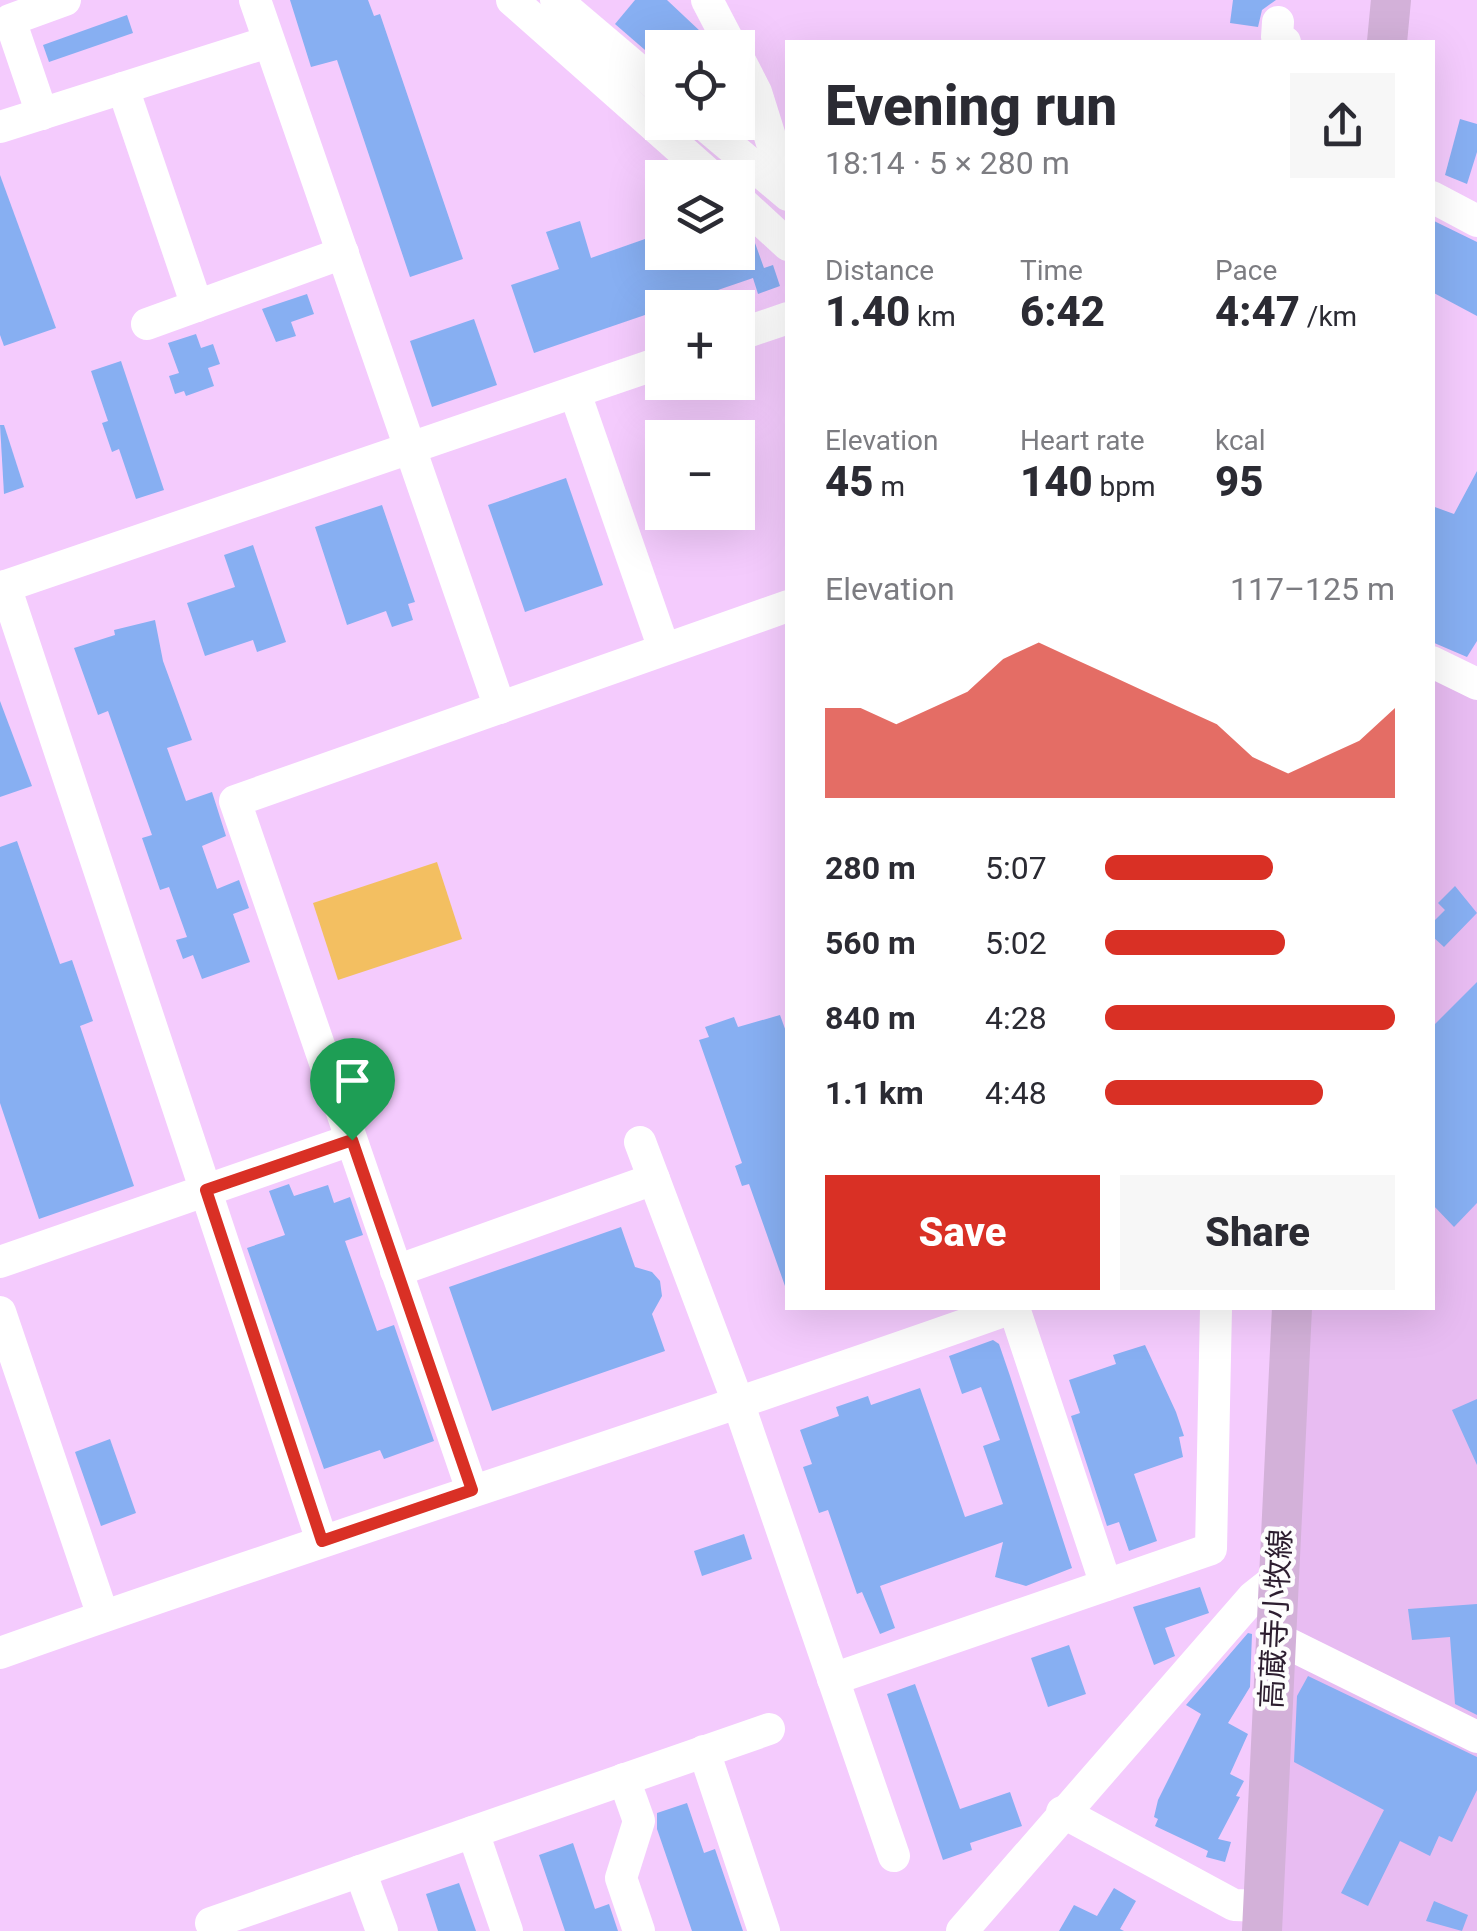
<!DOCTYPE html>
<meta charset="utf-8">
<style>
body{margin:0;font-family:Roboto,"Noto Sans JP",sans-serif;background:#f7f7f7;color:#2b2b33;height:100vh;display:flex;flex-direction:column;font-size:38px;white-space:nowrap}
*{box-sizing:border-box;margin:0}
p{font-size:32px;color:#7c7c81}
.icon{flex:none;width:55px;height:55px;fill:none;stroke:currentColor;stroke-width:2;stroke-linecap:round;stroke-linejoin:round}
.map{position:relative;flex:1;overflow:hidden}
.side{position:absolute;left:785px;top:40px;width:650px;height:1270px;display:flex;flex-direction:column;background:#fff;border-radius:0px;box-shadow:0 10px 40px #0002}
.side>*{flex:none}
.tools{position:absolute;left:645px;top:30px;display:grid;gap:20px}
.tools a{display:grid;place-items:center;width:110px;height:110px;border-radius:0px;background:#fff;box-shadow:0 10px 40px #0002;font-size:50px}
.pin{position:absolute;display:grid;place-items:center;width:85px;height:85px;color:#fff;margin:-102px -42px;border-radius:50% 50% 50% 0;rotate:-45deg;box-shadow:0 0 10px #0007}
.pin .icon{rotate:45deg}
.round{display:grid;place-items:center;flex:none;width:105px;height:105px;border-radius:0px;background:#f7f7f7}
.head{display:flex;align-items:center;justify-content:space-between;height:170px;padding:0 40px}
h1{font-size:55px;font-weight:800;line-height:75px}
.figures{display:grid;grid-template-columns:repeat(3,1fr);gap:15px;height:170px;padding:10px 40px}
.figures div{display:grid;align-content:center}
.figures b{font-size:42px;font-weight:800}
.figures small{font-size:28px;font-weight:400}
.figures p{font-size:28px}
.chart{height:280px;padding:20px 40px}
.chart p{display:flex;justify-content:space-between}
.chart svg{width:100%;height:180px;margin-top:10px;fill:#d93025;opacity:.7}
.cta{display:flex;gap:20px;margin-top:auto;padding:20px 40px}
.cta a{flex:1;height:115px;border-radius:0px;background:#d93025;color:#fff;font-size:40px;font-weight:800;line-height:115px;text-align:center}
.cta a+a{background:#f7f7f7;color:#2b2b33}
ul{padding:0 40px;list-style:none;font-size:32px}
li{display:grid;grid-template-columns:160px 120px 1fr;align-items:center;height:75px}
li i{height:25px;border-radius:12px;background:#d93025}
.map>svg:first-child{display:block}
.built{fill:#e8bcf2}
.green{fill:#f3bf61}
.building{fill:#87aff2}
.lines{fill:none;stroke-linecap:round;stroke-linejoin:round}
.minor{stroke:#fff;stroke-width:32}
.major{stroke:#d3b1d9;stroke-width:40}
.route-casing{stroke:#fff;stroke-width:20}
.route{stroke:#d93025;stroke-width:12}
.labels{text-anchor:middle;stroke-width:9;stroke-linejoin:round;paint-order:stroke}
.street-label{font-size:30px;fill:#2c1d2f;stroke:#fdfdfd}
</style>
<div class="map">
<svg width="1477" height="1931" viewBox="0 0 1477 1931">
<rect width="100%" height="100%" fill="#f4cbfd"/>
<path class="built" d="M 1433,671 L 1477,694 L 1477,1931 L 1281,1931 L 1310,1308 L 1432,1308 Z"/>
<path class="green" d="M 437,862 L 462,939 L 338,980 L 313,903 Z"/>
<g class="building">
<path d="M 290,0 L 368,0 L 374,16 L 380,14 L 463,259 L 410,277 L 337,60 L 311,67 Z"/>
<path d="M 635,0 L 667,0 L 701,32 L 688,48 L 645,50 L 615,24 Z"/>
<path d="M 1233,0 L 1276,0 L 1262,10 L 1258,27 L 1230,23 Z"/>
<path d="M 127,15 L 133,33 L 49,62 L 43,45 Z"/>
<path d="M 1460,119 L 1477,124 L 1477,152 L 1467,184 L 1445,175 Z"/>
<path d="M 0,175 L 56,328 L 4,346 L 0,335 Z"/>
<path d="M 1432,220 L 1477,242 L 1477,316 L 1432,292 Z"/>
<path d="M 580,221 L 591,258 L 662,233 L 662,252 L 738,252 L 755,243 L 764,268 L 773,265 L 780,286 L 758,294 L 753,278 L 534,353 L 511,285 L 559,269 L 546,232 Z"/>
<path d="M 307,294 L 314,314 L 291,322 L 296,336 L 276,342 L 262,309 Z"/>
<path d="M 474,319 L 497,385 L 432,407 L 410,341 Z"/>
<path d="M 196,334 L 201,348 L 213,344 L 220,364 L 208,368 L 214,386 L 186,396 L 184,391 L 175,394 L 169,376 L 179,373 L 168,343 Z"/>
<path d="M 121,361 L 164,490 L 136,499 L 119,449 L 112,452 L 102,423 L 108,421 L 91,371 Z"/>
<path d="M 0,425 L 4,425 L 24,487 L 4,494 Z"/>
<path d="M 1477,471 L 1477,641 L 1467,657 L 1432,642 L 1432,506 L 1454,514 Z"/>
<path d="M 566,478 L 603,585 L 525,612 L 488,505 Z"/>
<path d="M 382,505 L 415,602 L 408,604 L 413,620 L 392,627 L 386,611 L 347,625 L 315,527 Z"/>
<path d="M 253,545 L 286,642 L 257,652 L 253,640 L 205,656 L 187,603 L 235,587 L 224,555 Z"/>
<path d="M 155,620 L 163,661 L 192,740 L 167,748 L 186,801 L 212,792 L 226,836 L 202,846 L 217,889 L 239,880 L 249,908 L 233,914 L 250,962 L 202,979 L 193,955 L 183,959 L 176,940 L 187,937 L 169,887 L 160,890 L 142,838 L 152,835 L 108,711 L 98,715 L 74,648 L 115,635 L 114,630 Z"/>
<path d="M 0,701 L 32,786 L 0,797 Z"/>
<path d="M 17,841 L 60,964 L 72,960 L 93,1021 L 80,1026 L 134,1186 L 39,1219 L 0,1103 L 0,847 Z"/>
<path d="M 1455,886 L 1477,913 L 1444,947 L 1432,936 L 1432,923 L 1445,910 L 1438,903 Z"/>
<path d="M 1477,982 L 1477,1203 L 1454,1227 L 1432,1204 L 1432,1027 Z"/>
<path d="M 780,1015 L 788,1037 L 785,1286 L 749,1184 L 742,1186 L 735,1166 L 742,1163 L 699,1040 L 709,1037 L 705,1027 L 734,1017 L 738,1027 Z"/>
<path d="M 289,1184 L 294,1196 L 328,1185 L 334,1203 L 350,1197 L 363,1235 L 345,1241 L 377,1331 L 394,1325 L 434,1441 L 384,1459 L 380,1450 L 324,1469 L 247,1248 L 285,1235 L 269,1191 Z"/>
<path d="M 621,1227 L 635,1267 L 652,1272 L 660,1281 L 662,1296 L 652,1314 L 665,1351 L 492,1411 L 449,1287 Z"/>
<path d="M 993,1340 L 999,1344 L 1010,1376 L 1072,1568 L 1026,1586 L 995,1577 L 1003,1542 L 880,1586 L 895,1628 L 880,1634 L 862,1592 L 857,1594 L 828,1510 L 819,1513 L 803,1467 L 812,1464 L 800,1430 L 839,1416 L 836,1407 L 868,1396 L 871,1405 L 920,1388 L 965,1517 L 1003,1504 L 983,1446 L 1000,1440 L 981,1387 L 962,1394 L 949,1356 Z"/>
<path d="M 1145,1345 L 1176,1412 L 1184,1436 L 1179,1437 L 1183,1457 L 1134,1474 L 1157,1541 L 1129,1551 L 1119,1522 L 1107,1526 L 1071,1416 L 1080,1413 L 1069,1380 L 1116,1364 L 1113,1355 Z"/>
<path d="M 1477,1399 L 1477,1465 L 1452,1410 Z"/>
<path d="M 110,1439 L 136,1513 L 101,1526 L 75,1452 Z"/>
<path d="M 744,1534 L 752,1559 L 702,1576 L 694,1551 Z"/>
<path d="M 1200,1587 L 1209,1613 L 1165,1628 L 1175,1656 L 1154,1665 L 1133,1607 Z"/>
<path d="M 1477,1604 L 1477,1715 L 1455,1704 L 1450,1637 L 1412,1640 L 1408,1609 Z"/>
<path d="M 1248,1633 L 1252,1634 L 1250,1687 L 1228,1723 L 1248,1734 L 1230,1774 L 1244,1781 L 1236,1796 L 1240,1797 L 1218,1839 L 1231,1842 L 1225,1862 L 1206,1857 L 1208,1851 L 1155,1826 L 1158,1819 L 1154,1817 L 1158,1800 L 1201,1714 L 1186,1705 Z"/>
<path d="M 1069,1645 L 1086,1694 L 1048,1707 L 1031,1658 Z"/>
<path d="M 1308,1676 L 1477,1757 L 1477,1790 L 1452,1842 L 1439,1836 L 1430,1856 L 1400,1841 L 1368,1906 L 1341,1893 L 1384,1810 L 1294,1762 L 1297,1696 Z"/>
<path d="M 915,1684 L 960,1809 L 1010,1792 L 1022,1826 L 970,1843 L 972,1850 L 943,1860 L 887,1694 Z"/>
<path d="M 687,1803 L 704,1853 L 715,1849 L 743,1931 L 692,1931 L 657,1829 L 657,1813 Z"/>
<path d="M 573,1843 L 595,1909 L 609,1904 L 618,1931 L 565,1931 L 539,1855 Z"/>
<path d="M 459,1883 L 476,1931 L 438,1931 L 426,1894 Z"/>
<path d="M 1114,1888 L 1136,1901 L 1120,1929 L 1124,1931 L 1059,1931 L 1074,1905 L 1097,1916 Z"/>
<path d="M 1434,1901 L 1468,1915 L 1462,1931 L 1426,1921 Z"/>
</g>
<g class="lines">
<g class="minor">
<path d="M 255,0 L 500,708"/>
<path d="M 512,0 L 713,178"/>
<path d="M 556,0 L 662,90"/>
<path d="M 707,0 L 732,48"/>
<path d="M 1278,22 L 1277,37 L 1285,42"/>
<path d="M 738,57 L 756,92 L 788,194"/>
<path d="M 123,88 L 197,306"/>
<path d="M 42,114 L 10,20 L 65,0"/>
<path d="M 701,122 L 788,195"/>
<path d="M 0,127 L 268,42"/>
<path d="M 1432,197 L 1477,221"/>
<path d="M 738,199 L 788,245"/>
<path d="M 147,324 L 343,253"/>
<path d="M 738,335 L 788,318"/>
<path d="M 575,393 L 664,649"/>
<path d="M 5,586 L 322,1541"/>
<path d="M 0,588 L 662,362"/>
<path d="M 1432,662 L 1477,684"/>
<path d="M 640,1142 L 739,1405 L 894,1856"/>
<path d="M 0,1262 L 351,1140"/>
<path d="M 396,1271 L 654,1179"/>
<path d="M 1014,1308 L 1106,1585"/>
<path d="M 0,1312 L 103,1616"/>
<path d="M 472,1490 L 235,801 L 788,606"/>
<path d="M 1275,1637 L 1477,1737"/>
<path d="M 0,1653 C 336,1533 676,1428 1012,1308"/>
<path d="M 833,1679 L 1211,1549 L 1216,1308"/>
<path d="M 704,1751 L 764,1931"/>
<path d="M 624,1779 L 639,1821 L 621,1878 L 639,1931"/>
<path d="M 1062,1812 L 1234,1905 L 1263,1906"/>
<path d="M 473,1832 L 507,1931"/>
<path d="M 360,1871 L 382,1931"/>
<path d="M 211,1923 L 769,1729"/>
<path d="M 962,1931 L 1253,1597 L 1277,1578"/>
</g>
<g class="major">
<path d="M 1387,42 L 1391,0"/>
<path d="M 1262,1931 L 1292,1308"/>
</g>
</g>
<g class="lines">
<g class="route-casing">
<path id="route" d="M 352,1140 L 472,1490 L 322,1541 L 206,1190 Z"/>
</g>
<use href="#route" class="route"/>
</g>
<g class="labels">
<g class="street-label">
<text transform="translate(1276 1619) rotate(-87)" y="10">高蔵寺小牧線</text>
</g>
</g>
</svg>
<div class="tools">
<a><svg class="icon" aria-label="locate" viewBox="0 0 24 24"><circle cx="12" cy="12" r="6"/><path d="M12 2v4M12 18v4M2 12h4M18 12h4"/></svg></a>
<a><svg class="icon" aria-label="layers" viewBox="0 0 24 24"><path d="M12 4l9 5-9 5-9-5zM3 14l9 5 9-5"/></svg></a>
<a>+</a>
<a>−</a>
</div>
<div class="pin" style="left:352px;top:1140px;background:#1e9e55"><svg class="icon" aria-label="arrive" viewBox="0 0 24 24"><path d="M6 21V4h12l-3 4 3 4H6"/></svg></div>
<section class="side">
<div class="head"><div><h1>Evening run</h1><p>18:14 · 5 × 280 m</p></div><a class="round"><svg class="icon" aria-label="share" viewBox="0 0 24 24"><path d="M12 15V3M7 8l5-5 5 5M5 13v7h14v-7"/></svg></a></div>
<div class="figures">
<div><p>Distance</p><b>1.40<small> km</small></b></div>
<div><p>Time</p><b>6:42</b></div>
<div><p>Pace</p><b>4:47<small> /km</small></b></div>
</div>
<div class="figures">
<div><p>Elevation</p><b>45<small> m</small></b></div>
<div><p>Heart rate</p><b>140<small> bpm</small></b></div>
<div><p>kcal</p><b>95</b></div>
</div>
<div class="chart"><p><span>Elevation</span>117–125 m</p>
<svg viewBox="0 0 160 44" preserveAspectRatio="none"><path d="M0 44V22L10 22L20 26L30 22L40 18L50 10L60 6L70 10L80 14L90 18L100 22L110 26L120 34L130 38L140 34L150 30L160 22V44z"/></svg>
</div>
<ul>
<li><b>280 m</b>5:07<i style="width:58%"></i></li>
<li><b>560 m</b>5:02<i style="width:62%"></i></li>
<li><b>840 m</b>4:28<i style="width:100%"></i></li>
<li><b>1.1 km</b>4:48<i style="width:75%"></i></li>
</ul>
<div class="cta"><a>Save</a><a>Share</a></div>
</section>
</div>
